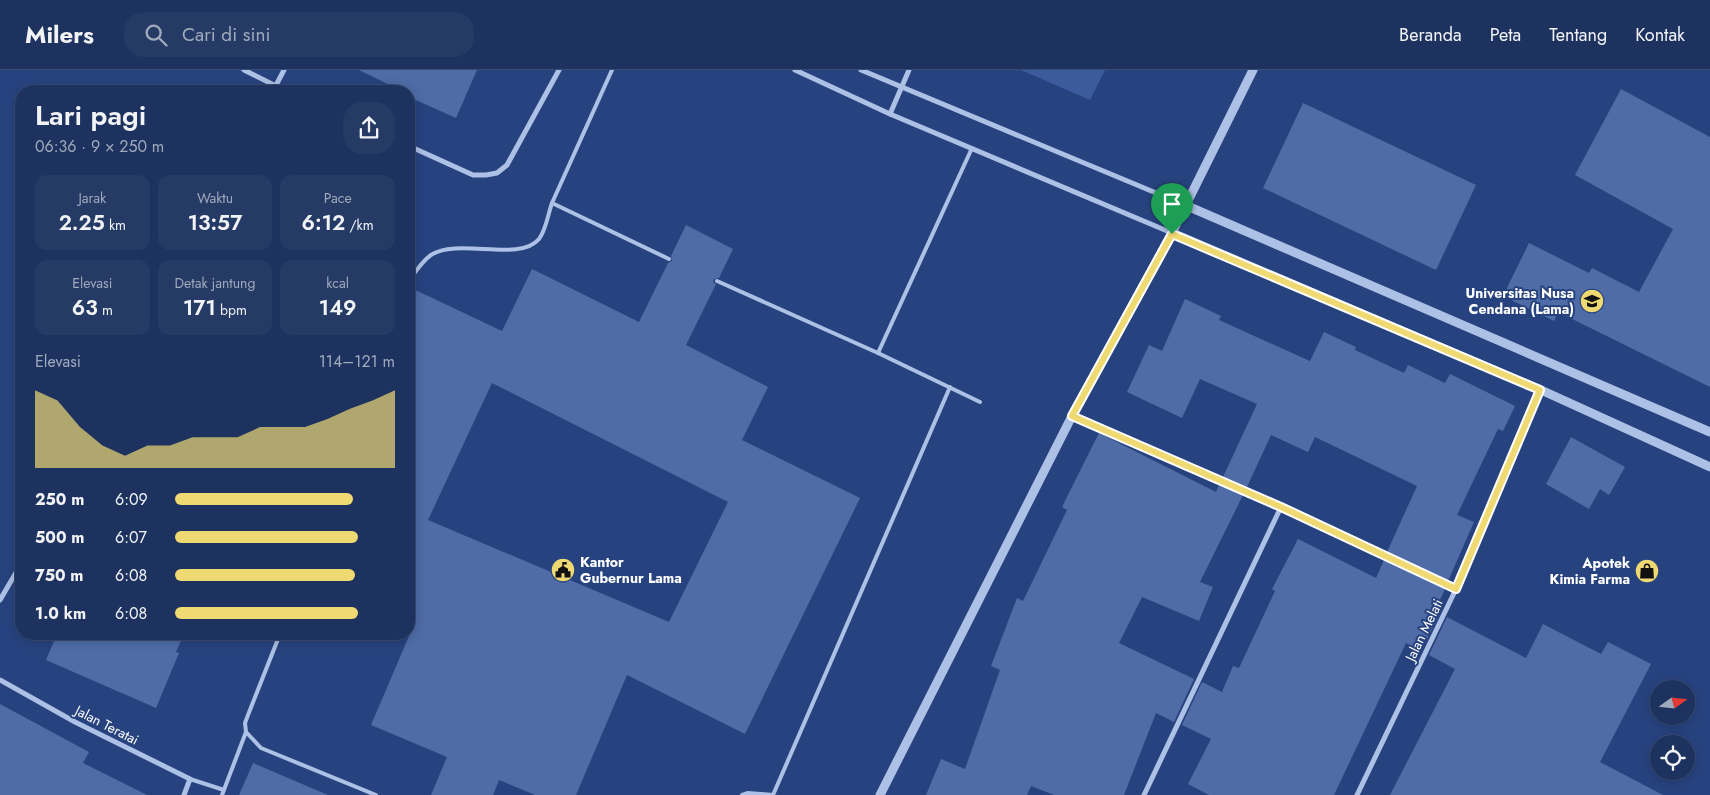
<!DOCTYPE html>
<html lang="id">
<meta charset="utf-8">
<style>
body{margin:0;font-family:Jost,sans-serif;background:#253a65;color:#f1f3f6;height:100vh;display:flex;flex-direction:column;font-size:19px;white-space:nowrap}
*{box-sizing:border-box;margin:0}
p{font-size:16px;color:#a0aabd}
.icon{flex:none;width:28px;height:28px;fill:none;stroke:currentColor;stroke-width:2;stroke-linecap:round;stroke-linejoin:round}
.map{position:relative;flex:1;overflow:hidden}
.details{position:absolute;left:15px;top:15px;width:400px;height:555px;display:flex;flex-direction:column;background:#1d325f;border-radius:20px;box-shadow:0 2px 12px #0003,0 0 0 1px #3b4d74}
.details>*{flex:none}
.needle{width:32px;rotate:75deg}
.tools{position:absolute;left:1650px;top:610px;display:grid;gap:10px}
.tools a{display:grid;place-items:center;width:45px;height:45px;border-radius:50%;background:#1d325f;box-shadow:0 2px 12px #0003,0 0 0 1px #3b4d74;font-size:25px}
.pin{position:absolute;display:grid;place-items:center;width:42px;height:42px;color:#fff;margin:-51px -21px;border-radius:50% 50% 50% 0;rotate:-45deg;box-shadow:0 0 5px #0007}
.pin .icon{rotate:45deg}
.round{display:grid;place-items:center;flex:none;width:52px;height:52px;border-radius:20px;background:#253a65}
.head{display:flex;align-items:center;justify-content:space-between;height:85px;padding:0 20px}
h1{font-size:28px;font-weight:600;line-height:38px}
.metrics{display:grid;grid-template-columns:repeat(3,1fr);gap:8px;height:85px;padding:5px 20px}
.metrics div{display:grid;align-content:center;border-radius:12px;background:#253a65;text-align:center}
.metrics b{font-size:21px;font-weight:600}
.metrics small{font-size:14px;font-weight:400}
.metrics p{font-size:14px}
.chart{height:140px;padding:10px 20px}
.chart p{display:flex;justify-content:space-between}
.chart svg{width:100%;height:90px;margin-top:5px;fill:#eed973;opacity:.7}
ul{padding:0 20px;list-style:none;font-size:16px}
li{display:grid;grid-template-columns:80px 60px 1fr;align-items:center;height:38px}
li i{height:12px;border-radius:6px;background:#eed973}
header{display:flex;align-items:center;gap:30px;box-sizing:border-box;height:70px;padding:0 25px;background:#1d325f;border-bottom:1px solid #3b4d74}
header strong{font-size:24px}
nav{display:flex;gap:28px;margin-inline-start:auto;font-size:18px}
.search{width:350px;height:45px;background:#253a65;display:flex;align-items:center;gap:12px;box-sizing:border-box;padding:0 18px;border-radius:20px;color:#a0aabd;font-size:19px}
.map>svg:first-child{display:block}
.green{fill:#3b5b9c}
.building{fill:#4f6ca7;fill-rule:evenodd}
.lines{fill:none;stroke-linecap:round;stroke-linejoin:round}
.service{stroke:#adc0e5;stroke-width:4}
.minor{stroke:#adc0e5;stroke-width:5}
.tertiary{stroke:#adc0e5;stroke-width:9}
.route-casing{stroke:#fff;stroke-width:10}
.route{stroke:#eed973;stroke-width:6}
.labels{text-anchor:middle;stroke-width:4;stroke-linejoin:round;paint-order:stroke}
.poi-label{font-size:14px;font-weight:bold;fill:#fff;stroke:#27437f;text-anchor:end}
.street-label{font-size:14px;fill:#fff;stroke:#27437f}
</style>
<header>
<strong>Milers</strong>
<div class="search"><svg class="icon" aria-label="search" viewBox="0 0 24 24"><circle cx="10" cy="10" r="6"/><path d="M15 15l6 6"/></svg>Cari di sini</div>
<nav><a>Beranda</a><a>Peta</a><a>Tentang</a><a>Kontak</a></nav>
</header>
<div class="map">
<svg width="1710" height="725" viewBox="0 0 1710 725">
<rect width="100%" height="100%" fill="#27437f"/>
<path class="green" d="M 1021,0 L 1105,0 L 1090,30 Z"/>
<g class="building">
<path d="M 359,0 L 477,0 L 456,48 L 409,27 L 409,21 L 402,21 Z"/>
<path d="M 1621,19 L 1710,67 L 1710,317 L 1558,242 L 1554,251 L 1503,226 L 1529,173 L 1589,203 L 1592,198 L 1639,222 L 1673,159 L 1575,105 Z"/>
<path d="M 1303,33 L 1476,115 L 1436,200 L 1263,118 Z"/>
<path d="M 686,155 L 733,179 L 719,208 L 714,209 L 713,212 L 716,214 L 686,275 L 768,317 L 742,370 L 860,428 L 745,664 L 627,605 L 576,725 L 535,725 L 499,710 L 493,725 L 431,725 L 447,687 L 371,655 L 409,566 L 409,217 L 502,261 L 532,199 L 639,252 L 668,193 L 672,191 L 671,186 ZM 492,313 L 728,432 L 669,552 L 428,450 Z"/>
<path d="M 1185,229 L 1221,246 L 1219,250 L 1310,291 L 1324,262 L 1356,277 L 1355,280 L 1404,303 L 1408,295 L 1445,313 L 1450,304 L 1515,336 L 1503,361 L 1498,359 L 1457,445 L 1474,452 L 1448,511 L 1387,482 L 1417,416 L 1315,367 L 1308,382 L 1271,365 L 1247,417 L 1223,407 L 1257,334 L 1200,309 L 1182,348 L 1127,322 L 1149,275 L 1162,281 Z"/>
<path d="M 1099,363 L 1216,422 L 1219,415 L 1243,425 L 1200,512 L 1213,517 L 1199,551 L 1142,527 L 1119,573 L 1194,609 L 1174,652 L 1156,643 L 1124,725 L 1054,725 L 1031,716 L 1027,725 L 926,725 L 941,689 L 965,699 L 1000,600 L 991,596 L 1017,528 L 1023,531 L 1067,440 L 1062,437 Z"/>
<path d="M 1571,367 L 1625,397 L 1609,425 L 1600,419 L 1589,439 L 1546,414 Z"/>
<path d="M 1298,469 L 1376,508 L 1384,490 L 1445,519 L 1435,541 L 1440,543 L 1421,581 L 1406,573 L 1334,725 L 1209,725 L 1188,714 L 1211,669 L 1182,655 L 1202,612 L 1222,622 L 1233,596 L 1239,598 L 1275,521 L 1272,519 Z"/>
<path d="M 1447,547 L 1526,588 L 1543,554 L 1601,584 L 1608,572 L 1651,594 L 1600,692 L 1663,725 L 1390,725 L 1455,599 L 1429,585 Z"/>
<path d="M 57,564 L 184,564 L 176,582 L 179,583 L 156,638 L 46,590 Z"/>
<path d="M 0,634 L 89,682 L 83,693 L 147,725 L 0,725 Z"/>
<path d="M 253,693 L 328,725 L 239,725 Z"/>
</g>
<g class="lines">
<g class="service">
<path d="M 612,0 L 552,133 L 669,189"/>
<path d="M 409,211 C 415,202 422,191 431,185 C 458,167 519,193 539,169 C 546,160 548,144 552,133"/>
<path d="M 717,211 L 878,283 L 980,332"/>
<path d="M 878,283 L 972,78"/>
<path d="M 280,564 L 248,645 L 245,653 L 246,662 L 261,678 L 376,725"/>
<path d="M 190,709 L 224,720"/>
<path d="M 222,725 L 246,662"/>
<path d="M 742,725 L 748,723 L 773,725"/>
<path d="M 773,725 L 950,317"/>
</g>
<g class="minor">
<path d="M 244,0 L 286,21"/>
<path d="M 795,0 L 890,44 L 1172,163"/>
<path d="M 861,0 L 1185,135"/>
<path d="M 273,21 L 284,0"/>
<path d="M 890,44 L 909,0"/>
<path d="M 409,76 L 473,105 L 486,105 L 497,103 L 507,95 L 559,0"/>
<path d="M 1072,346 L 1281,437 L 1456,519"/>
<path d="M 0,530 L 21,494"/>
<path d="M 0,610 L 75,652 L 190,709 L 184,725"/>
<path d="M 1144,725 L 1281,437"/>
<path d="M 1357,725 L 1456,519 L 1541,320"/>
</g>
<g class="tertiary">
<path d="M 1185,135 L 1710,362"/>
<path d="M 1172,163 L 1541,320 L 1710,397"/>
<path d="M 880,725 L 1072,346 L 1172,163 L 1253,0"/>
</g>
</g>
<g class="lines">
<g class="route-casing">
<path id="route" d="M 1172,164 L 1540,320 L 1456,519 L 1281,437 L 1072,346 Z"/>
</g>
<use href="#route" class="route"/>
</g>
<defs>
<g id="university-disc" transform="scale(1.25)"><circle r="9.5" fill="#eed973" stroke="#27437f"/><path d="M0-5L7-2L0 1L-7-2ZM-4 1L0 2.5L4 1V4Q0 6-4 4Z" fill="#111"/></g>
<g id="civic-disc" transform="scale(1.25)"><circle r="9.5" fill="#eed973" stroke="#27437f"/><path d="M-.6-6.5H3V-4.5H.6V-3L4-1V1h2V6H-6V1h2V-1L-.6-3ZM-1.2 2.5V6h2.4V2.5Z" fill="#111"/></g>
<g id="shop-disc" transform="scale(1.25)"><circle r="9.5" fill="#eed973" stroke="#27437f"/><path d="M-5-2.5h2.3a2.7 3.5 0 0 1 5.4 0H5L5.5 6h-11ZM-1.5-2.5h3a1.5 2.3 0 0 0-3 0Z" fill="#111"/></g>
</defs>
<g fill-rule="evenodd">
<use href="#university-disc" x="1592" y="231"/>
<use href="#civic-disc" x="563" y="500"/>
<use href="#shop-disc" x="1647" y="501"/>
</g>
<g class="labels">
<g class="poi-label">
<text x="1574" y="228">Universitas Nusa<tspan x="1574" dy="16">Cendana (Lama)</tspan></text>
<text x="580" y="497" text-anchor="start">Kantor<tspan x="580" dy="16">Gubernur Lama</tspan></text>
<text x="1630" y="498">Apotek<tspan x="1630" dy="16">Kimia Farma</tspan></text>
</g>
<g class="street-label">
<text transform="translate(1424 560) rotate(-64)" y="5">Jalan Melati</text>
<text transform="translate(107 655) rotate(27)" y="5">Jalan Teratai</text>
</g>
</g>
</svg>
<div class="tools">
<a><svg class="needle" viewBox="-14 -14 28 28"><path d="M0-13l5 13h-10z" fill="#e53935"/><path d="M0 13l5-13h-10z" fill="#a0aabd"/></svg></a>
<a><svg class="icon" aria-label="locate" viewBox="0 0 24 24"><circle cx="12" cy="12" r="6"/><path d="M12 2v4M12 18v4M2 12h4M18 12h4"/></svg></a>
</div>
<div class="pin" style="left:1172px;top:164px;background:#1e9e55"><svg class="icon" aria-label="arrive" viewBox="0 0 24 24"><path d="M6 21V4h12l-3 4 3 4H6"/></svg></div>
<section class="details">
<div class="head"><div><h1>Lari pagi</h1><p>06:36 · 9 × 250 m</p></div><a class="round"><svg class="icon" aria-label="share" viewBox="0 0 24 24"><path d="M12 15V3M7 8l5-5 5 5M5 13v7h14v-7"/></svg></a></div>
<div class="metrics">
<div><p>Jarak</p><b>2.25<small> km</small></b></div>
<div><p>Waktu</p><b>13:57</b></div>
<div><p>Pace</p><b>6:12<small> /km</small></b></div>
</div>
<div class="metrics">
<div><p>Elevasi</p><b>63<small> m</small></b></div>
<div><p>Detak jantung</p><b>171<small> bpm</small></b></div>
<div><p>kcal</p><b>149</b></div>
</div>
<div class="chart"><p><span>Elevasi</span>114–121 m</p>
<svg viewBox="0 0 160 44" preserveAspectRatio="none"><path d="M0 44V6L10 11L20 24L30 33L40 38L50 33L60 33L70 29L80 29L90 29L100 24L110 24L120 24L130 20L140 15L150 11L160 6V44z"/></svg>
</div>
<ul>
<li><b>250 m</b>6:09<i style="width:81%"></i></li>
<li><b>500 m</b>6:07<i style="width:83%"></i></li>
<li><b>750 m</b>6:08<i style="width:82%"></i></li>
<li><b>1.0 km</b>6:08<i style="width:83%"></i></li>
</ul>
</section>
</div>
